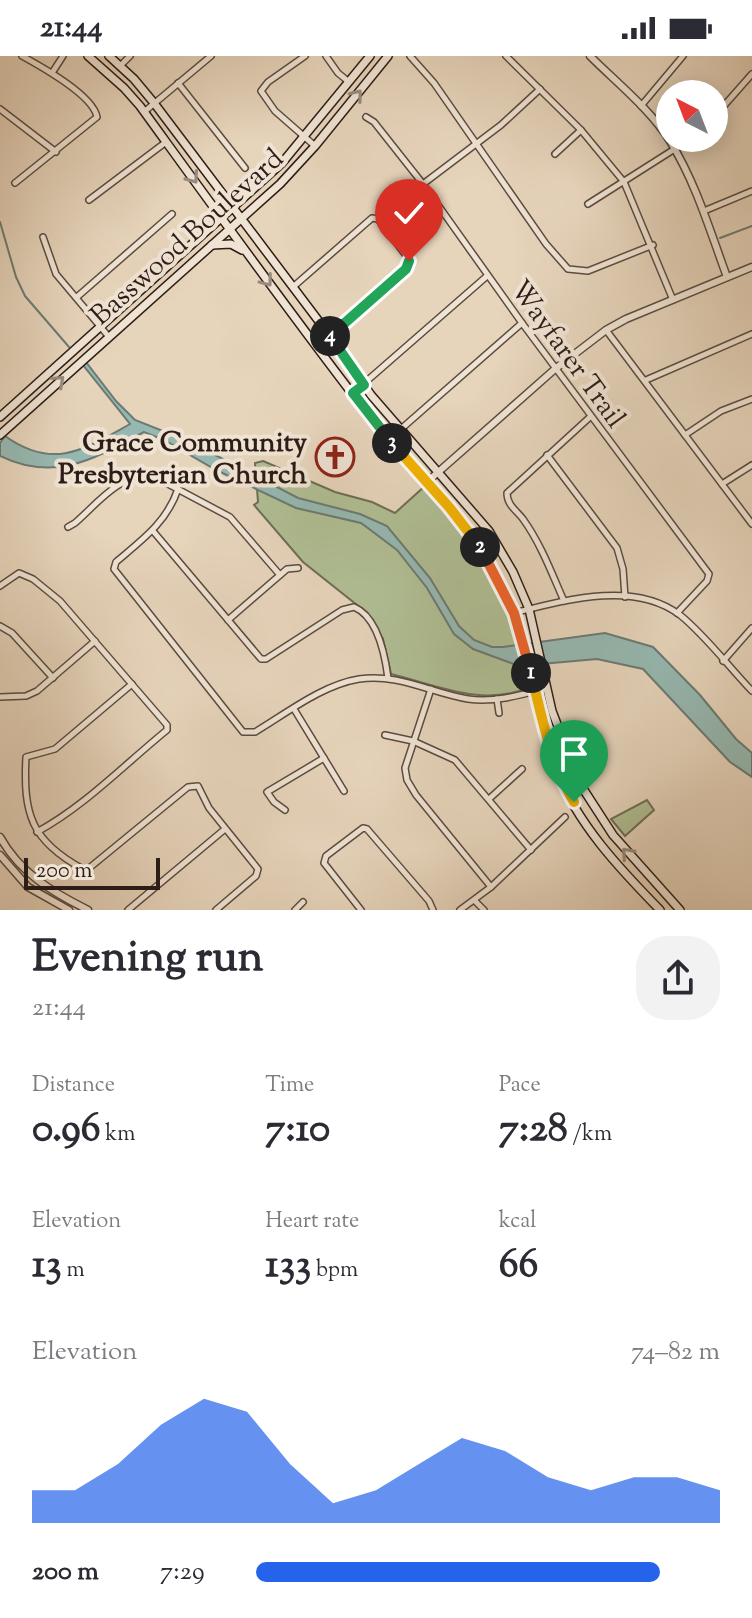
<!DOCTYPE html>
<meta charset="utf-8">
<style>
body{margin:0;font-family:"Sorts Mill Goudy",serif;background:#f2f2f3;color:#2b2b33;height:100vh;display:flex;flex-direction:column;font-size:30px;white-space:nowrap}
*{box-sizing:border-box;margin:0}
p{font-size:26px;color:#7c7c81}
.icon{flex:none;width:44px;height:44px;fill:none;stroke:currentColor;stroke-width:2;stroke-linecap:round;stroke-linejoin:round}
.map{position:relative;height:854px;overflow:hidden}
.details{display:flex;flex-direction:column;background:#fff;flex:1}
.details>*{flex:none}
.needle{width:52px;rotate:318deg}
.controls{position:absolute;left:656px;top:24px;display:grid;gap:16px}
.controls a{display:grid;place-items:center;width:72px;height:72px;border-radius:50%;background:#fff;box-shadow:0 4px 20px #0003;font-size:40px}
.scale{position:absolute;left:24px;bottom:20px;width:136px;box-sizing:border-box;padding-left:8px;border:4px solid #2d1d17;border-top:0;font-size:22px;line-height:28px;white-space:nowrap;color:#2d1d17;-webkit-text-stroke:6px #efe3d3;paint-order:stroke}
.pin{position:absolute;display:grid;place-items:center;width:68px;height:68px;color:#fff;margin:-82px -34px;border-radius:50% 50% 50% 0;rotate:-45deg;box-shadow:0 0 8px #0007}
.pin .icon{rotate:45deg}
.km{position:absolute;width:40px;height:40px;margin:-20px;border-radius:50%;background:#222;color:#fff;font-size:22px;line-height:40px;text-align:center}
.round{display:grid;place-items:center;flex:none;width:84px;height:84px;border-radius:32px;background:#f2f2f3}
.headline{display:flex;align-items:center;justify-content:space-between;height:136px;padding:0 32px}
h1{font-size:44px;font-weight:700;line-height:60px}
.metrics{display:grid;grid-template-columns:repeat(3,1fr);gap:12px;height:136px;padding:8px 32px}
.metrics div{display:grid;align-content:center}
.metrics b{font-size:40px;font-weight:700}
.metrics small{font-size:22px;font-weight:400}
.metrics p{font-size:22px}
.chart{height:224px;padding:16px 32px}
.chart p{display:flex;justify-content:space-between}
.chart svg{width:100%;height:144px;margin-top:8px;fill:#2563eb;opacity:.7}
ul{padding:0 32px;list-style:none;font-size:26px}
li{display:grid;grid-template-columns:128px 96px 1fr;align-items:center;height:60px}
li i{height:20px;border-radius:10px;background:#2563eb}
.status{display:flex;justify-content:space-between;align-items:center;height:56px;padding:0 40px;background:#fff;direction:ltr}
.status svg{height:22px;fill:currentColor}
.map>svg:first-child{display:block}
.green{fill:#b0be94;stroke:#6e6e56;stroke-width:2}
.water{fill:#96b8b1;stroke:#6c7a73;stroke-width:2}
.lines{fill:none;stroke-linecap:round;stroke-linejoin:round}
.stream{stroke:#6c7a73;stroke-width:2}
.minor-casing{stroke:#5b4b40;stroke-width:8}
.tertiary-casing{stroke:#5b4b40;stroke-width:9}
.secondary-casing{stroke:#2d1d17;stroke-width:10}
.minor{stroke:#efe3d3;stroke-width:5}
.tertiary{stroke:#efe3d3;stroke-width:6}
.secondary{stroke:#efe3d3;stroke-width:7}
.oneway{stroke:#988a7e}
.split-1-casing{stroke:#fff;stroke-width:16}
.split-2-casing{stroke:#fff;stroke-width:16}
.split-3-casing{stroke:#fff;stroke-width:16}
.split-4-casing{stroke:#fff;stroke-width:16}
.split-5-casing{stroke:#fff;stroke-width:16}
.split-1{stroke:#f5b400;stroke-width:10}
.split-2{stroke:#f0652b;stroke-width:10}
.split-3{stroke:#f5b400;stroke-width:10}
.split-4{stroke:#22a559;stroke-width:10}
.split-5{stroke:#22a559;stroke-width:10}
.labels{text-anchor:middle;stroke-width:8;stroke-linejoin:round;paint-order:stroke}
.street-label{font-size:28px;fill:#2d1d17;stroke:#efe3d3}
.poi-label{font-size:28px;font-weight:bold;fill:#2d1d17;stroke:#efe3d3;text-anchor:end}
</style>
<div class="status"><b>21:44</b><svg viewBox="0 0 49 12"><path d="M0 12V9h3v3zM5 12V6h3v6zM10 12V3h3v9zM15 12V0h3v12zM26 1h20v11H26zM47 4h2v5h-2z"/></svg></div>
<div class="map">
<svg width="752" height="854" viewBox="0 0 752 854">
<rect width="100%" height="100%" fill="#e6d4bb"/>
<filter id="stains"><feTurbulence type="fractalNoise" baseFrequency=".0025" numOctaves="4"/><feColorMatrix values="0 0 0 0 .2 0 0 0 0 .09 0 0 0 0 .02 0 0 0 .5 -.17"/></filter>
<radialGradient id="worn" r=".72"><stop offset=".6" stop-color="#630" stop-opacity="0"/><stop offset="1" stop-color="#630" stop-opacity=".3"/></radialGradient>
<g class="green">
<path d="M 263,405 L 335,436 L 372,446 L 395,457 L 425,430 C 470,479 503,530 520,596 C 523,607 528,620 528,632 C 481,651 437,629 391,618 L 383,583 L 367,557 L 303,506 L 254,449 L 258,446 L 255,407 Z"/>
<path d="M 647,744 L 654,754 L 625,780 L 611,763 Z"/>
</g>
<path class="water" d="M 86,306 L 116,345 L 135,364 L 188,385 L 298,442 L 360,458 L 387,470 L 430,522 L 459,570 L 474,584 L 492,591 L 503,591 L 605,577 L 653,591 L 700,639 L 736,683 L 752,697 L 752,721 L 730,706 L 643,613 L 597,603 L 519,610 L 473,593 L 454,578 L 427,532 L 397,494 L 361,467 L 296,452 L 216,414 L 164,384 L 144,376 C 96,402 55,427 0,400 L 0,387 L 5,380 C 54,415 85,393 130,368 L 83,309 Z"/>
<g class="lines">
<g class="stream">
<path d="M 0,166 L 16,221 L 25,240 L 69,291"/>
<path d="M 720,182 L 752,170"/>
</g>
<g class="minor-casing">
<g id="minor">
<path d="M 305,0 L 268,26 L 261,35 L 275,55 L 315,90"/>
<path d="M 326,0 L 338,17 L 349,26"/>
<path d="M 410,0 L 434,27 L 546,188 L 568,213 L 588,215 L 653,189"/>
<path d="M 506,0 L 581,74 L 624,126 L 673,244"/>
<path d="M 120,10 L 130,0"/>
<path d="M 52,17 L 63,0"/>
<path d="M 178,27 L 245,112"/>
<path d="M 641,50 L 683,0"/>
<path d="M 0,53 L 56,96"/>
<path d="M 144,56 L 211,0"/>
<path d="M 366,61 L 374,66 L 423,128 L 522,267 L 709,518 L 707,525 L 677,557"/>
<path d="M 714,61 L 752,18"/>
<path d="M 555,98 L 581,74"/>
<path d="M 15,127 L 97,61 C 93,39 42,11 22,0"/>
<path d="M 423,128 L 501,69 L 540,33"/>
<path d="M 89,144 L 166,86"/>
<path d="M 588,148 L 692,82"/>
<path d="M 704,155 L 752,135"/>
<path d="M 43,181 L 56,218 L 109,281"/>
<path d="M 293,231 L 372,162 L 378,163 L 408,202 L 410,207 L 406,213 L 330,280"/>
<path d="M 77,241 L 172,158"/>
<path d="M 606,274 L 752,468"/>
<path d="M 646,324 L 752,278"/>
<path d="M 353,337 L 487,220"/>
<path d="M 401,373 L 522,267"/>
<path d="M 685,379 L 721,355 L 752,343"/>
<path d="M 547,399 L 617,492 L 623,513 L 625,541"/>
<path d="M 722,428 L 752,409"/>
<path d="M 178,433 C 167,466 142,484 116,506 L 114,513 L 243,676 L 255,676 C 287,657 322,629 359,623 C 398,617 431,637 468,643 C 494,647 521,639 547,632"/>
<path d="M 68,471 L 75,467 C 98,447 120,417 153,420 L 230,461 L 280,519"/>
<path d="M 153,475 L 261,603 L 266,603 L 342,554 L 354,551 C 378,561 385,599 388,622"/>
<path d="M 0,530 L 19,517 L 33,523 L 60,545 L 167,669 L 167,674 C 125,708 85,750 37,776"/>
<path d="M 564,545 C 552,518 541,488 523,463 C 516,454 507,449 507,437 L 590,361"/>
<path d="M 514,557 C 565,544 634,524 680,559 C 705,579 729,611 752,635"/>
<path d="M 228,564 L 287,513 L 298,512"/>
<path d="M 0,570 L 12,577 L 53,622"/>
<path d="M 723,605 L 752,572"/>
<path d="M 132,628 L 55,693 L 26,701 C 23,758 31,785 83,813 L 88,813 L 188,731 L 198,730 L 209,752 L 258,813 L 256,820 L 216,854"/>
<path d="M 431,633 L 405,712 L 407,724 L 416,739 L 491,831"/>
<path d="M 0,641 L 26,640 L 37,635 L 95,585"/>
<path d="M 497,643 L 499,657"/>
<path d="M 294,653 L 344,735"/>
<path d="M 385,679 L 413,685 L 455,704 L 531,794"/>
<path d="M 489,743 L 522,713"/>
<path d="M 285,754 L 274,746 L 267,736 L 324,702"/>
<path d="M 475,845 L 484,854"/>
<path d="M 128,854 L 225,773"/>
<path d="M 295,854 L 303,846"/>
<path d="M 361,854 L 324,807 L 326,800 L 363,772 L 367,773 L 429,845 L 433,854"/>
<path d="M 460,854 L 491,831 L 565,761"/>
</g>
</g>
<g class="tertiary-casing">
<g id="tertiary">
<path d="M 590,0 C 617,27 650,53 670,85 C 696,127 710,175 727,221"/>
<path d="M 427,426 L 555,313 L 606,274 L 626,263 L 752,211"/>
<path d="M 0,781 C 20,817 52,836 88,854"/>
<path d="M 0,799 L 28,831 L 69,854"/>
</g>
</g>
<g class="secondary-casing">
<g id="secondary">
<path d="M 88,0 L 124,32 L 140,50 C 217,156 294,263 374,366 C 410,413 456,451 486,502 C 527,568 529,642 556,713 C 577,768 620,813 660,854"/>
<path d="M 109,0 L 134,23 L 154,47 L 330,280 L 371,339 L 489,475 L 513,516 L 529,553 L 552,655 L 580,728 L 613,779 L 680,854"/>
<path d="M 212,189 L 231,188 L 242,194"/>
<path d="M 0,361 L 282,107 L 370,0"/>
<path d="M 0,379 L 280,128 L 315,90 L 388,0"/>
</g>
</g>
<use href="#minor" class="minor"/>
<use href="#tertiary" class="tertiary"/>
<use href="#secondary" class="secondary"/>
</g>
<defs><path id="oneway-chevron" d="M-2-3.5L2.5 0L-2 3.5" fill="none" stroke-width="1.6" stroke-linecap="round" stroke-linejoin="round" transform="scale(2)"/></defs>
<g class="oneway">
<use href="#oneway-chevron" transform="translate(357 39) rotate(-51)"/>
<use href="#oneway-chevron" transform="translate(193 122) rotate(54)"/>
<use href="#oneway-chevron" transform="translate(267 225) rotate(53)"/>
<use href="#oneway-chevron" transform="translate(59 325) rotate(-42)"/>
<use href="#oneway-chevron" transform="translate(627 797) rotate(-131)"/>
</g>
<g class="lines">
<g class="split-1-casing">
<path id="split-1" d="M 531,617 C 542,662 550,705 574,746"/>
</g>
<g class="split-2-casing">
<path id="split-2" d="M 480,491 L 514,557 L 531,617"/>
</g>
<g class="split-3-casing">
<path id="split-3" d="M 392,387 L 449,451 L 480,491"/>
</g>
<g class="split-4-casing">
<path id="split-4" d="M 330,280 L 364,329 L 353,337 L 392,387"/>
</g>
<g class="split-5-casing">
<path id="split-5" d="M 330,280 L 406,213 L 409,205"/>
</g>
<use href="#split-1" class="split-1"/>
<use href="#split-2" class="split-2"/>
<use href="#split-3" class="split-3"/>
<use href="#split-4" class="split-4"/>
<use href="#split-5" class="split-5"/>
</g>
<defs>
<g id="church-ring" transform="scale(2)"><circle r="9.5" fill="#efe3d3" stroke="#8f2418" stroke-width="1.5"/><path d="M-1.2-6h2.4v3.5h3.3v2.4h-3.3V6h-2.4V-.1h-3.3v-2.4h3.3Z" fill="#8f2418"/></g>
</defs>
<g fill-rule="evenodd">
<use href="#church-ring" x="335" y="401"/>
</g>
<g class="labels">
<g class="street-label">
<text transform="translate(186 180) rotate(-42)" y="10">Basswood Boulevard</text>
<text transform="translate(569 297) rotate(54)" y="10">Wayfarer Trail</text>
</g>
<g class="poi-label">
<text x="307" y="395">Grace Community<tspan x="307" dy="32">Presbyterian Church</tspan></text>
</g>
</g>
<rect width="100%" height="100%" filter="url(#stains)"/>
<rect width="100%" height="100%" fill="url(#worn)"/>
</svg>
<div class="controls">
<a><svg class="needle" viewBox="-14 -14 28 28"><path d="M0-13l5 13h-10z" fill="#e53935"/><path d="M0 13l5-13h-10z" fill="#7c7c81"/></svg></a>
</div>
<div class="scale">200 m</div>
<div class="pin" style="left:574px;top:746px;background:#1e9e55"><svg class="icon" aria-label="arrive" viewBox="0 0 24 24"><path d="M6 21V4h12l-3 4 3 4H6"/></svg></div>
<div class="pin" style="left:409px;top:205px;background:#d93025"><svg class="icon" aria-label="check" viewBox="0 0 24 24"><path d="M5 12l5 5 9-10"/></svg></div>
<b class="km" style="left:531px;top:617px">1</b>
<b class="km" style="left:480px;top:491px">2</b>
<b class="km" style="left:392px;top:387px">3</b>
<b class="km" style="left:330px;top:280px">4</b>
</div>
<section class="details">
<div class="headline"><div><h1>Evening run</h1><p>21:44</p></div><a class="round"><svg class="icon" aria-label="share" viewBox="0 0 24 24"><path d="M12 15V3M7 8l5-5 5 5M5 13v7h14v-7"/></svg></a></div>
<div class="metrics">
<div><p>Distance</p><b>0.96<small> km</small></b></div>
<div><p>Time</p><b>7:10</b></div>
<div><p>Pace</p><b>7:28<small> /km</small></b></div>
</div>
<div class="metrics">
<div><p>Elevation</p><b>13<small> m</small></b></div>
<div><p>Heart rate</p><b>133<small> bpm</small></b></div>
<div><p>kcal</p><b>66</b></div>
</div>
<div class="chart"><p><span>Elevation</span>74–82 m</p>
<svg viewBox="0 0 160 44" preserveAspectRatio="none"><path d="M0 44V34L10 34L20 26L30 14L40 6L50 10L60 26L70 38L80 34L90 26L100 18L110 22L120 30L130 34L140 30L150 30L160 34V44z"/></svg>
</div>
<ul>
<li><b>200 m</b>7:29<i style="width:87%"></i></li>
</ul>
</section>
